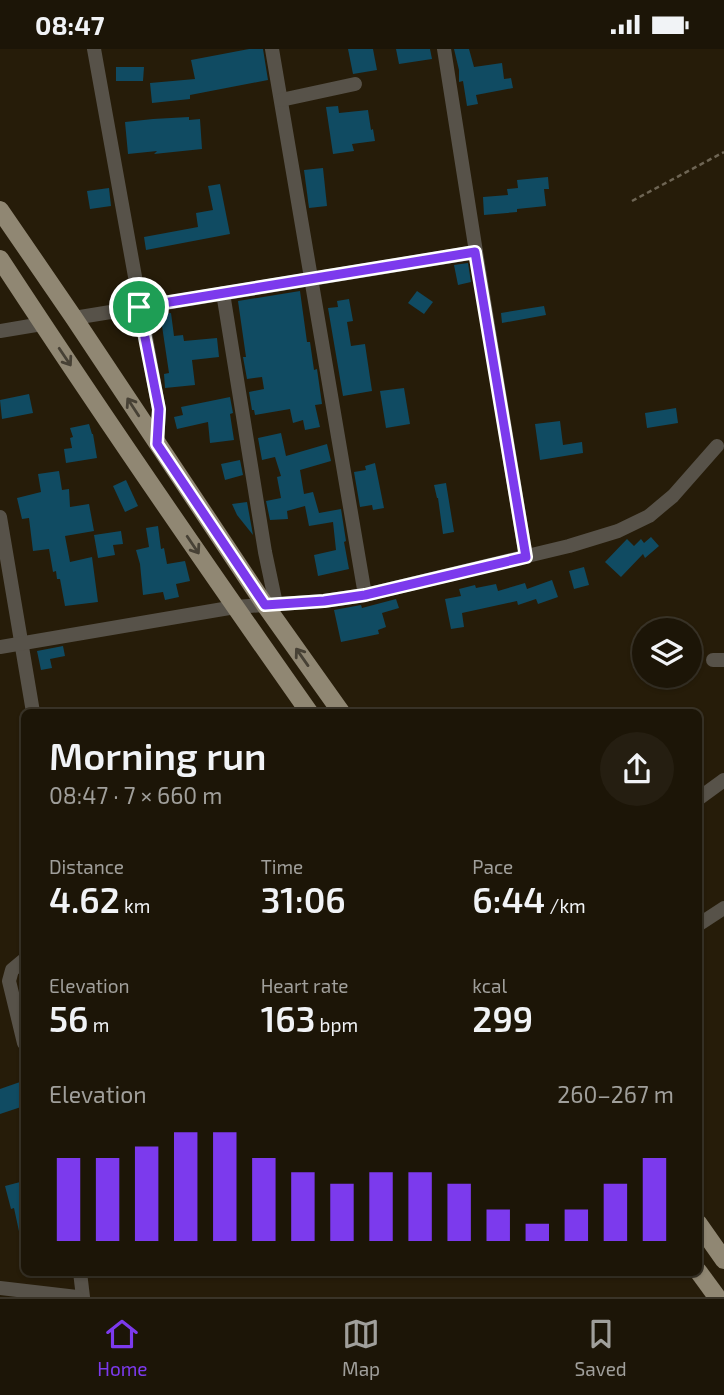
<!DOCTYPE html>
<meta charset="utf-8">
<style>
body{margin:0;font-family:"Exo 2",sans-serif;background:#251e11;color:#f1f3f6;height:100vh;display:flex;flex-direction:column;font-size:26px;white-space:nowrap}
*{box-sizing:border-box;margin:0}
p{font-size:23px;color:#a09f9b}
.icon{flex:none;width:38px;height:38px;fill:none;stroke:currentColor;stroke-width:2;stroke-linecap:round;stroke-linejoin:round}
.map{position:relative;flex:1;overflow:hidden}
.sheet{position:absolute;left:21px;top:660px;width:681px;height:567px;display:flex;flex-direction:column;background:#1c1507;border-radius:10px;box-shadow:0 2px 5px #0004,0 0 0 2px #3a3428}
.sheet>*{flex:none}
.controls{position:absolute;left:632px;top:569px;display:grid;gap:14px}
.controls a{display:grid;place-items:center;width:70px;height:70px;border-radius:50%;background:#1c1507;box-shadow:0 2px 5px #0004,0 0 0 2px #3a3428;font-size:35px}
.pin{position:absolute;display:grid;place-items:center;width:60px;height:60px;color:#fff;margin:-30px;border:4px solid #fff;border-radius:50%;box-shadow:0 2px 7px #0007}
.round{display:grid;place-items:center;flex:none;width:74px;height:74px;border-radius:37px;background:#251e11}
.headline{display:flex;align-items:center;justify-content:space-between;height:119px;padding:0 28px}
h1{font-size:38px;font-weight:600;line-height:52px}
.stats{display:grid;grid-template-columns:repeat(3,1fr);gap:10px;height:119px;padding:7px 28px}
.stats div{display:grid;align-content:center}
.stats b{font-size:35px;font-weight:600}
.stats small{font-size:19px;font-weight:400}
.stats p{font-size:19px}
.chart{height:196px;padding:14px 28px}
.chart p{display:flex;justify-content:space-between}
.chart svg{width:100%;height:126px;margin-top:7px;stroke:#7c3aed;stroke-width:6}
.status{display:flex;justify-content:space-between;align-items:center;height:49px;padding:0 35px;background:#1c1507;direction:ltr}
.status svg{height:19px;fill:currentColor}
.tab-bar{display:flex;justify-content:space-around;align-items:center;height:98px;border-top:2px solid #3a3428;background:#1c1507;font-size:19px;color:#a09f9b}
.tab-bar a{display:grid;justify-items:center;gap:4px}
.tab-bar .on{color:#7c3aed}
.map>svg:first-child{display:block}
.building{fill:#104b62}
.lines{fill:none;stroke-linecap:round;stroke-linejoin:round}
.path{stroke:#6e6554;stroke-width:2.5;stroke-dasharray:5 3.5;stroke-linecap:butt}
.minor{stroke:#575249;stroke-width:14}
.major{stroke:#908773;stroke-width:18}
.oneway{stroke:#474135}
.route-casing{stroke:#fff;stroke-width:14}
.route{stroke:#7c3aed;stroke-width:9}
</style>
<div class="status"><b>08:47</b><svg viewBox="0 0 49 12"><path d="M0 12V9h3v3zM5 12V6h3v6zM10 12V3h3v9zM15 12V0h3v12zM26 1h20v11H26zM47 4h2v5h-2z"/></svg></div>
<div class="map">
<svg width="724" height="1248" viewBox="0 0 724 1248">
<rect width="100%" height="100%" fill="#261c09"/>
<g class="building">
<path d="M 249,0 L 263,0 L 268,31 L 190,46 L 190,50 L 152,54 L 150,34 L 195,30 L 191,11 Z"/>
<path d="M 348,0 L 373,0 L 377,21 L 353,25 Z"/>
<path d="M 396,0 L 430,0 L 432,10 L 399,15 Z"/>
<path d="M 454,0 L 469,0 L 474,18 L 502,14 L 504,30 L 511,29 L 513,39 L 476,46 L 478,55 L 467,57 L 463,32 L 459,33 L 459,21 Z"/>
<path d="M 116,18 L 144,18 L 143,32 L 116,32 Z"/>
<path d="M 338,57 L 339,64 L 368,61 L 371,81 L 373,80 L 375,92 L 352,95 L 354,102 L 333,105 L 326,58 Z"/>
<path d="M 189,68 L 189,71 L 200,70 L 202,100 L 154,105 L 157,102 L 128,105 L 125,73 L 153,70 Z"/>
<path d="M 323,119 L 327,157 L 309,159 L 304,121 Z"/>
<path d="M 548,128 L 549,140 L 544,140 L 546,157 L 517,160 L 517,163 L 484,166 L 483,148 L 508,146 L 507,140 L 518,139 L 517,131 Z"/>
<path d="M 220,135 L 230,185 L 146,201 L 144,188 L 198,178 L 196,164 L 213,161 L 208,137 Z"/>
<path d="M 109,139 L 111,157 L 90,160 L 87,142 Z"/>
<path d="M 468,214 L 471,233 L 458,236 L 454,216 Z"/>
<path d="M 300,242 L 307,293 L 310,293 L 314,321 L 317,320 L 322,355 L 315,356 L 320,378 L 305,381 L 303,371 L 293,374 L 290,360 L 255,366 L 254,361 L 252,361 L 249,343 L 264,340 L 262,328 L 247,330 L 243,308 L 246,308 L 238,252 Z"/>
<path d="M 417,242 L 433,253 L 424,265 L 408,254 Z"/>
<path d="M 349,250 L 353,272 L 347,273 L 351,297 L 365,295 L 372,342 L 343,347 L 328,259 L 338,258 L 337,252 Z"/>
<path d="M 544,257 L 546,266 L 502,274 L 501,264 Z"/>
<path d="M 171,264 L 174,287 L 183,286 L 184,292 L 217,289 L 219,308 L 192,311 L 195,336 L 165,339 L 164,325 L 169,324 L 162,277 L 156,278 L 155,266 Z"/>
<path d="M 404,339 L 410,375 L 386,379 L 380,342 Z"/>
<path d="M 29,345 L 33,364 L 2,370 L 0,351 Z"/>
<path d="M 230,348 L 233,364 L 230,365 L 234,391 L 210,394 L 208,373 L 177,380 L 174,368 L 183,366 L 181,358 Z"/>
<path d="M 676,359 L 678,374 L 647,379 L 645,364 Z"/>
<path d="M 560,372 L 563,396 L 582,393 L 583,404 L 540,411 L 535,375 Z"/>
<path d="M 89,375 L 92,385 L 93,385 L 97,409 L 66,414 L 64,400 L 72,399 L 70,389 L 73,388 L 70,379 Z"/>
<path d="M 281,384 L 286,407 L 327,395 L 331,412 L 300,421 L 304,445 L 313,443 L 319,464 L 341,460 L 346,492 L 344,493 L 349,520 L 318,527 L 314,506 L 336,501 L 333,473 L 309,477 L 305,457 L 287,462 L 288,470 L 270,471 L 266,452 L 281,449 L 277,428 L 281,427 L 275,408 L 262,411 L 258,389 Z"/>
<path d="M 240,411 L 243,426 L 225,431 L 221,415 Z"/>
<path d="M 375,414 L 384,459 L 373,461 L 372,456 L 360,458 L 354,423 L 366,421 L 365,417 Z"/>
<path d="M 59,422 L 62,441 L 69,440 L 70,458 L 89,455 L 94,482 L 65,487 L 70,513 L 92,508 L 98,553 L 65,557 L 60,530 L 57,530 L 56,522 L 53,523 L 49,500 L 33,502 L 29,469 L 22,470 L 17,449 L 41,443 L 38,425 Z"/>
<path d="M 126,431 L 138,457 L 125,463 L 113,437 Z"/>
<path d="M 446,434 L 454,483 L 443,485 L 438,449 L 437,449 L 434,436 Z"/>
<path d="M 247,453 L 253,486 L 237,466 L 232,455 Z"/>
<path d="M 158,477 L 161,500 L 164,499 L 167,515 L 185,512 L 190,532 L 176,535 L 179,548 L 165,551 L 163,543 L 143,546 L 140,515 L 136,501 L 149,498 L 146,479 Z"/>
<path d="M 121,482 L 123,495 L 113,496 L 115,506 L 98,509 L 94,486 Z"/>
<path d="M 651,488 L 659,497 L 645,509 L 643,505 L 621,528 L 605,513 L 627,490 L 634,497 L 641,490 L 644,494 Z"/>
<path d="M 584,518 L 589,536 L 574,540 L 569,522 Z"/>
<path d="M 552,531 L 558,548 L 538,555 L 536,550 L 518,556 L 517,552 L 462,564 L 464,578 L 451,580 L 445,550 L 461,547 L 459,540 L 475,536 L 476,539 L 496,535 L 498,542 L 525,534 L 527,540 Z"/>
<path d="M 396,550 L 399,559 L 382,564 L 386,578 L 378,581 L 379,585 L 341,593 L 334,561 L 361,556 L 362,559 Z"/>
<path d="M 63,597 L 65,607 L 50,610 L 52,619 L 41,621 L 37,602 Z"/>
<path d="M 20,1033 L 24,1048 L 24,1057 L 0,1065 L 0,1040 Z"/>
<path d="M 24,1132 L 24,1186 L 20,1187 L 14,1159 L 11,1160 L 5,1137 Z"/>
</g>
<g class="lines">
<path class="path" d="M 632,152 L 724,103"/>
<g class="minor">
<path d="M 94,0 L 159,361 L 157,395"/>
<path d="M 272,0 L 365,546"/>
<path d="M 444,0 L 476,203 L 526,508"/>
<path d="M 281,51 L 355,35"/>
<path d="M 223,244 L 265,503 L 276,555"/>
<path d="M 74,269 L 476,203"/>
<path d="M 0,282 L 42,275"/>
<path d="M 0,468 L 33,663"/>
<path d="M 0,598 L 235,558 L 324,552 L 365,546 L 569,497 L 618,482 L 649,467 L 673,447 L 717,397"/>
<path d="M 713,611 L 724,611"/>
<path d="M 698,750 L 724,731"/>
<path d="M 698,876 L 724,859"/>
<path d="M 24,911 L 12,921 L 9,932 L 24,994"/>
<path d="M 80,1223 L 83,1248"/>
<path d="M 0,1239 L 77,1248"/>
</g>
<g class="major">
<path d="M 0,161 L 74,269 L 265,556 L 341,663"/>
<path d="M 0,210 C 100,363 204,514 309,663"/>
<path d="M 698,1174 L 724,1211"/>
<path d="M 698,1222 L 717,1248"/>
</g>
</g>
<defs><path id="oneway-shaft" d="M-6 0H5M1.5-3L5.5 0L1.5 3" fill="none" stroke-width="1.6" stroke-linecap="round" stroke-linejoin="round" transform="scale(1.75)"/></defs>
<g class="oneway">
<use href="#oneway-shaft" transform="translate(65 308) rotate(56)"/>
<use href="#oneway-shaft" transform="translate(133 358) rotate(-123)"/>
<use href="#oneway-shaft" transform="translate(193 496) rotate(56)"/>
<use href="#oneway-shaft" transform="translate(302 608) rotate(-125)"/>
</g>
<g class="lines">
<g class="route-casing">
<path id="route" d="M 475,203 L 526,508 L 365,546 L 324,552 L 265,556 L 157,395 L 159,360 L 139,258 Z"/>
</g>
<use href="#route" class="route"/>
</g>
</svg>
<div class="controls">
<a><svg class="icon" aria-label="layers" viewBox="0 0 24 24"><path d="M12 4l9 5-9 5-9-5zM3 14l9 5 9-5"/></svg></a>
</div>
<div class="pin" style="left:139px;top:258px;background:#1e9e55"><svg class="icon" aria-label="arrive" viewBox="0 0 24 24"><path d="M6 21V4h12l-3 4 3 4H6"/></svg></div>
<section class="sheet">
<div class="headline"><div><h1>Morning run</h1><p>08:47 · 7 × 660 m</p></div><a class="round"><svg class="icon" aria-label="share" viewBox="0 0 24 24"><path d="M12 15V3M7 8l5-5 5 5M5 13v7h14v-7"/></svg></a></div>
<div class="stats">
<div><p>Distance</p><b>4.62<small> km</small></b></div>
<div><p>Time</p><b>31:06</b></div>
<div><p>Pace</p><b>6:44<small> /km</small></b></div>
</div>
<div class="stats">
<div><p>Elevation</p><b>56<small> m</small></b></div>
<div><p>Heart rate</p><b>163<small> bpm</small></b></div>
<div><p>kcal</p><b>299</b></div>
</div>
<div class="chart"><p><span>Elevation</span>260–267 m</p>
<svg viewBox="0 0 160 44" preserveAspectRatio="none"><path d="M5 44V15M15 44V15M25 44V11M35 44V6M45 44V6M55 44V15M65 44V20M75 44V24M85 44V20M95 44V20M105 44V24M115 44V33M125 44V38M135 44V33M145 44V24M155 44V15"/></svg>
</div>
</section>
</div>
<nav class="tab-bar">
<a class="on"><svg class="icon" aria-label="home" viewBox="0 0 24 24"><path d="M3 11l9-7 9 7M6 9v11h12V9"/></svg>Home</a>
<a><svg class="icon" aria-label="map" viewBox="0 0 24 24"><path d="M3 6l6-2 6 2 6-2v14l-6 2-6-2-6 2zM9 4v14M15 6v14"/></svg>Map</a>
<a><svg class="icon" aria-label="saved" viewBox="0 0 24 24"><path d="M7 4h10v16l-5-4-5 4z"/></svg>Saved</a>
</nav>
